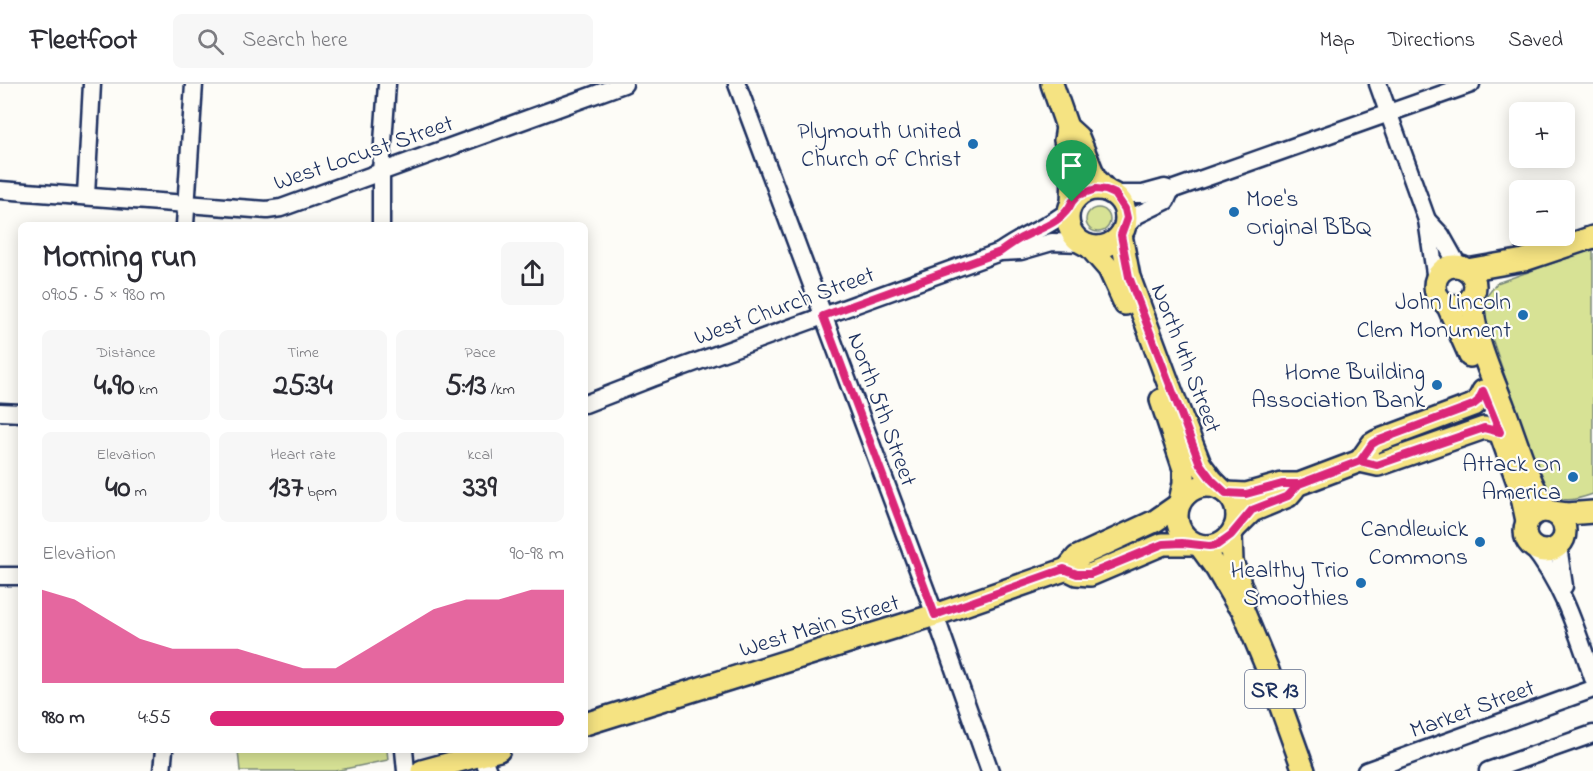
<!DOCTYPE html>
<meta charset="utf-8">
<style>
body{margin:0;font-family:"Indie Flower",sans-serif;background:#f7f7f7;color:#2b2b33;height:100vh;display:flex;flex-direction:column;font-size:22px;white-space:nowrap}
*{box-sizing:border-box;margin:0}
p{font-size:20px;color:#7c7c81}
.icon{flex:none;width:33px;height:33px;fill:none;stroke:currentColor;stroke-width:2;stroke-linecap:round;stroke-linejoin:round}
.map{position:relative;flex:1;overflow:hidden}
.sheet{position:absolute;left:18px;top:138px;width:570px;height:531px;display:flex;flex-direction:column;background:#fff;border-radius:9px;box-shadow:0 3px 15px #0003}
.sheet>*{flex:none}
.fabs{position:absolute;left:1509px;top:18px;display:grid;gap:12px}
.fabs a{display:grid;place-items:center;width:66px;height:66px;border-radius:9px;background:#fff;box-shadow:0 3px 15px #0003;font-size:30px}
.pin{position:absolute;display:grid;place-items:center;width:51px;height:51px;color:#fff;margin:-62px -26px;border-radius:50% 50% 50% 0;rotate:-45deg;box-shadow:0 0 6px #0007}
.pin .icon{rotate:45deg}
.round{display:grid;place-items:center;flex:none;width:63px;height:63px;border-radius:9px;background:#f7f7f7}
.summary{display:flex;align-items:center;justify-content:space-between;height:102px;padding:0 24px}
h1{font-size:33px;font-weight:700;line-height:45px}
.stats{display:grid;grid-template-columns:repeat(3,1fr);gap:9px;height:102px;padding:6px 24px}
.stats div{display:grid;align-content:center;border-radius:9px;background:#f7f7f7;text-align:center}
.stats b{font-size:30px;font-weight:700}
.stats small{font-size:16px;font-weight:400}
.stats p{font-size:16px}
.chart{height:168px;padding:12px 24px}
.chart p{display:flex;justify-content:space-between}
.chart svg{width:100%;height:108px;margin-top:6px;fill:#db2777;opacity:.7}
ul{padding:0 24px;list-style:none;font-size:20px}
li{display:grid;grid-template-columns:96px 72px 1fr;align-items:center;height:45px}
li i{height:15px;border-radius:8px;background:#db2777}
header{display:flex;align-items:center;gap:36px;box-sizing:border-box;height:84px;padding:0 30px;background:#fff;border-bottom:2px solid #e1e1e2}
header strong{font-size:28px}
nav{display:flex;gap:33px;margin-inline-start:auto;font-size:21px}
.search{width:420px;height:54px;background:#f7f7f7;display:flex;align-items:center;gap:15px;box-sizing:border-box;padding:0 21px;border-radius:9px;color:#7c7c81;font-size:22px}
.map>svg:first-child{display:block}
.green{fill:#d7e295;stroke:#79887a;stroke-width:1.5}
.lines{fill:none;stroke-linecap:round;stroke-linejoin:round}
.minor-casing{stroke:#1b2f5e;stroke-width:21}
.major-casing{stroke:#1b2f5e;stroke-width:26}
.minor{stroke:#fdfcf7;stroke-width:16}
.major{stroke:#f5e382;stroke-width:21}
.route-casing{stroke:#fff;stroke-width:12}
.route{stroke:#db2777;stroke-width:8}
.poi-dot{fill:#1f6fb2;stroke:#fdfcf7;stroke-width:2}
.labels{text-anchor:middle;stroke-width:4.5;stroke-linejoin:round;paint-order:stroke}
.shield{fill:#fdfcf7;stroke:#5f6c8c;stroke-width:1.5}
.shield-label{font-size:22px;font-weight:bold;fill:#1b2f5e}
.poi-label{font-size:24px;fill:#1b2f5e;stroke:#fdfcf7;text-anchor:end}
.street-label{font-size:24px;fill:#1b2f5e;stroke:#fdfcf7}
</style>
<header>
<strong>Fleetfoot</strong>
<div class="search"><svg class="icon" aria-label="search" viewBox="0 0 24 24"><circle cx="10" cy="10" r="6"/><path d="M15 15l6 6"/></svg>Search here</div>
<nav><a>Map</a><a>Directions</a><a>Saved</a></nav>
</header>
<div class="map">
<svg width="1593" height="687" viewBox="0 0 1593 687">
<rect width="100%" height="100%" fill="#fdfcf7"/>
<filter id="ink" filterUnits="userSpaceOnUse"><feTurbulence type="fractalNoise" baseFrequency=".0167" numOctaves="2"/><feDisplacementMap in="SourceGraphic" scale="12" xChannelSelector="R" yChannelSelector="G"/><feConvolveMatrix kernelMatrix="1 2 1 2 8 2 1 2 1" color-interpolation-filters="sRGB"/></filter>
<g filter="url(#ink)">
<g class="green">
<circle cx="1098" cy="136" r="12"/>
<path d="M 1593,165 L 1593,410 C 1567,419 1562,419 1542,401 L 1483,228 L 1486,213 L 1497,199 Z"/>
<path d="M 238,666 L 387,666 L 388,676 L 335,687 L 240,687 Z"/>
</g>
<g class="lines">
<g class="minor-casing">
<g id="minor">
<path d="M 737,0 L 935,531 L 990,687"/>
<path d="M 1378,0 L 1427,136 L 1436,196"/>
<path d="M 0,106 L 267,126 L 281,124 L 624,0"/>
<path d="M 1115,110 L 1143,110 L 1165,104 L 1171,106 L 1471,0"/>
<path d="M 86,111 L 92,0"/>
<path d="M 1427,136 L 1441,151 L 1459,183"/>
<path d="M 185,141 L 194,0"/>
<path d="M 381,141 L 381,88 L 387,0"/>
<path d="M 1125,143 L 1137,131 L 1166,117 L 1171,106"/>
<path d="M 1000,168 L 1021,167 L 1052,158 L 1082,159"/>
<path d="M 585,320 L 652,294 L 1000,168 C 1023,151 1048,144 1069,126"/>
<path d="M 0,328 L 21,329"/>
<path d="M 1531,462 C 1563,500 1577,548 1593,594"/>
<path d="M 1558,462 L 1564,502"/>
<path d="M 0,492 L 21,492"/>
<path d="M 404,666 L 406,687"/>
<path d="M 482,671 L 488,687"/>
<path d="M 162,687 L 164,666"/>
<path d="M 1366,687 L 1593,605"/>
<path d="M 1488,687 L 1593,650"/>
</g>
</g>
<g class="major-casing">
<g id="major">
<path d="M 1052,0 L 1067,43 L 1078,53 L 1095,94 L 1106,106"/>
<path d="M 1067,43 L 1065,56 L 1073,89 L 1072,119"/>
<circle cx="1097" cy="134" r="29"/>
<path d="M 1121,151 L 1129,193 L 1172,309 L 1200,380 L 1212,396 L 1222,406"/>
<path d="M 1089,162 L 1109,185 L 1125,220"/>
<circle cx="1455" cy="202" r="20"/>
<path d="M 1467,186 L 1524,176 L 1593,153"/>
<path d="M 1472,213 C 1473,253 1490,287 1504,324 C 1517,359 1527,395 1547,427"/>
<path d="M 1447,220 L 1470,272"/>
<path d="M 1161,316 L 1184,385 L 1184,399 L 1180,417"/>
<path d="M 1360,377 L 1372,360 L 1377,357 L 1473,321 L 1478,317 L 1483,307"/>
<circle cx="1207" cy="432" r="30"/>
<path d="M 1226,409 L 1246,410 L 1282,400 L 1299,400 L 1360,377 L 1378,381 L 1484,344 L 1500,348 L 1501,351 L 1520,404 L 1527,437"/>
<circle cx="1545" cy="447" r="20"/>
<path d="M 1552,428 L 1567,430 L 1593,428"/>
<path d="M 1234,445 L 1252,427 L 1288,412 L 1294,405"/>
<path d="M 1231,451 L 1232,478 L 1245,513 L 1242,524 L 1267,584 L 1304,687"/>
<path d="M 1200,462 L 1216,484 L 1237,520"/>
<path d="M 1067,485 L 1077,490 L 1090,491 L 1163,460 L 1194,460"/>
<path d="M 1067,485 L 1077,473 L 1155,437 L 1178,421"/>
<path d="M 585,640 L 935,531 L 1067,485"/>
<path d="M 422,687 L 499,666"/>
</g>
</g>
<use href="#minor" class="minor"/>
<use href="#major" class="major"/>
</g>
</g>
<g class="lines" filter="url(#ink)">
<g class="route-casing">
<path id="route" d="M 1072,118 C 1063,139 1039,144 1021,154 C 1014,158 1007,163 1000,168 L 823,232 L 935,531 L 1064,485 L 1077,490 L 1090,490 L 1163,460 L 1182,459 L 1209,462 L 1217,461 L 1231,451 L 1252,426 L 1288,412 L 1299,400 L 1360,377 L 1377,381 L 1484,344 L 1500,348 L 1483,307 L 1478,317 L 1473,321 L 1377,357 L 1372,360 L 1360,377 L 1299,400 L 1282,400 L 1246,410 L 1226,409 L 1212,396 L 1200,380 L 1129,193 L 1121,151 L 1127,134 L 1125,125 L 1115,110 L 1106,106 L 1096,105 L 1078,111 L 1072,118"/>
</g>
<use href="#route" class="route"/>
</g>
<g class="poi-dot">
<circle cx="973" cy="60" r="6"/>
<circle cx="1234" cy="128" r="6"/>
<circle cx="1523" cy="231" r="6"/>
<circle cx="1437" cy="301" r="6"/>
<circle cx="1573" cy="393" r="6"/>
<circle cx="1480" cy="458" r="6"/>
<circle cx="1361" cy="499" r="6"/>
</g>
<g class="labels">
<rect class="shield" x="1245" y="586" width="60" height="38" rx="4.5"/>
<g class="shield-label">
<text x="1275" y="613">SR 13</text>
</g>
<g class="poi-label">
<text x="961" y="54">Plymouth United<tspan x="961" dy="28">Church of Christ</tspan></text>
<text x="1246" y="122" text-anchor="start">Moe's<tspan x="1246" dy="28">Original BBQ</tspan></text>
<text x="1511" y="225">John Lincoln<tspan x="1511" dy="28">Clem Monument</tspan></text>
<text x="1425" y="295">Home Building<tspan x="1425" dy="28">Association Bank</tspan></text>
<text x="1561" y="387">Attack On<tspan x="1561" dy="28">America</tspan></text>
<text x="1468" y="452">Candlewick<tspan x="1468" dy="28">Commons</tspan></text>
<text x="1349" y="493">Healthy Trio<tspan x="1349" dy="28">Smoothies</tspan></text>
</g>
<g class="street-label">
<text transform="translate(363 68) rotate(-19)" y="8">West Locust Street</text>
<text transform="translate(784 221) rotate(-20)" y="8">West Church Street</text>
<text transform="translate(1187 274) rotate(69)" y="8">North 4th Street</text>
<text transform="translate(883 325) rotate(70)" y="8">North 5th Street</text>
<text transform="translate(819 541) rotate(-17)" y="8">West Main Street</text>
<text transform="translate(1472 624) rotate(-20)" y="8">Market Street</text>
</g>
</g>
</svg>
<div class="fabs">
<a>+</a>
<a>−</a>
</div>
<div class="pin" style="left:1072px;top:118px;background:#1e9e55"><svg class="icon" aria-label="arrive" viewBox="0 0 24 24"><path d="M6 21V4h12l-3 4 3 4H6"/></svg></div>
<section class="sheet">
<div class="summary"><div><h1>Morning run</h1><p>09:05 · 5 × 980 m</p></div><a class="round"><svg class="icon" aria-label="share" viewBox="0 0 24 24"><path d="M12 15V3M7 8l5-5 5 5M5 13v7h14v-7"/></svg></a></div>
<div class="stats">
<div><p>Distance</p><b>4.90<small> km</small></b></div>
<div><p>Time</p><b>25:34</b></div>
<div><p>Pace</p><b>5:13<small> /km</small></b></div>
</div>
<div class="stats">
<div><p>Elevation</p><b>40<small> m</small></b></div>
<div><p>Heart rate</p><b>137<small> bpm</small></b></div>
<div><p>kcal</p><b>339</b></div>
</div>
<div class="chart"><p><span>Elevation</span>90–98 m</p>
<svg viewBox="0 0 160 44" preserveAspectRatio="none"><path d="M0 44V6L10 10L20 18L30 26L40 30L50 30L60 30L70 34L80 38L90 38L100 30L110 22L120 14L130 10L140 10L150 6L160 6V44z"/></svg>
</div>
<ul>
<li><b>980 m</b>4:55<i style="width:100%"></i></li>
</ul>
</section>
</div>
